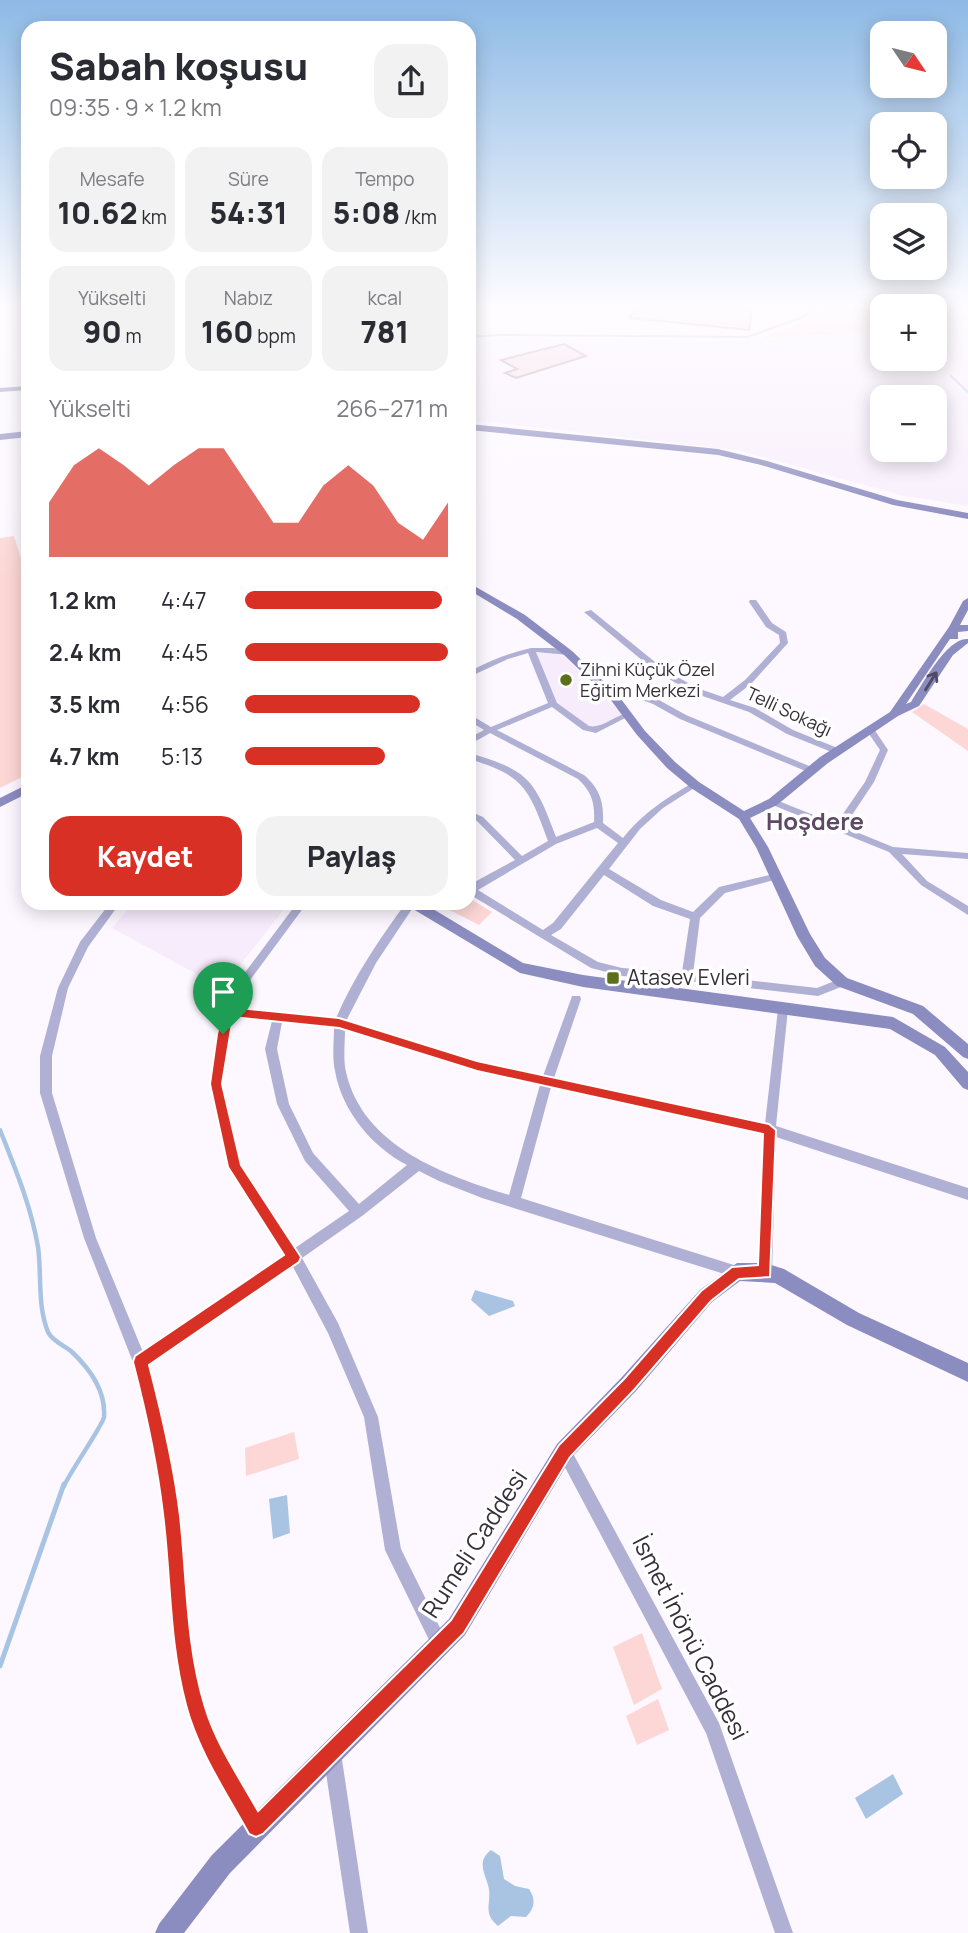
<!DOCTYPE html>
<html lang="tr">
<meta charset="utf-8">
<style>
body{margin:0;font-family:Manrope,sans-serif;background:#f2f2f3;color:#2b2b33;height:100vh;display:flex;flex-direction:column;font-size:26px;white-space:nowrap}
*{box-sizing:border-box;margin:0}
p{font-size:23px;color:#7c7c81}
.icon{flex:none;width:38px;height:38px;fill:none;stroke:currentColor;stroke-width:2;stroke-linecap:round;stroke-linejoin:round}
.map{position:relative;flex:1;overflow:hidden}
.side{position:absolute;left:21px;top:21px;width:455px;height:889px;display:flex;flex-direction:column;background:#fff;border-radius:21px;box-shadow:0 4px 18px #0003}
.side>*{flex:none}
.needle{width:46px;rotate:125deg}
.fabs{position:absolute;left:870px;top:21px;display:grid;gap:14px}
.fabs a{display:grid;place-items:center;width:77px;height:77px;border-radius:14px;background:#fff;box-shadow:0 4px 18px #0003;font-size:35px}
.pin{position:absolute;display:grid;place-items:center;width:60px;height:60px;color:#fff;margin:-72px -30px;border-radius:50% 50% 50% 0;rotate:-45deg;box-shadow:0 0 7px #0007}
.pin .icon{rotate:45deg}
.round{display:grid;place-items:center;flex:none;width:74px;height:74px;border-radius:21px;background:#f2f2f3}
.headline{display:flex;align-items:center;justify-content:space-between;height:119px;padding:0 28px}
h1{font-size:38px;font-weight:800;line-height:52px}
.metrics{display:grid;grid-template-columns:repeat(3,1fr);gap:10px;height:119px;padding:7px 28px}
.metrics div{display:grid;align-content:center;border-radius:18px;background:#f2f2f3;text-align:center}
.metrics b{font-size:30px;font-weight:800}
.metrics small{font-size:19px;font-weight:400}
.metrics p{font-size:19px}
.chart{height:196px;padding:14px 28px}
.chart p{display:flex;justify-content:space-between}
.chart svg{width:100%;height:126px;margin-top:7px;fill:#d93025;opacity:.7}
.cta{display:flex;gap:14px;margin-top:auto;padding:14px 28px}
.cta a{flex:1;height:80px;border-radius:21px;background:#d93025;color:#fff;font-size:28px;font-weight:800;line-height:80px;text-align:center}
.cta a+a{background:#f2f2f3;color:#2b2b33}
ul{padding:0 28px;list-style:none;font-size:23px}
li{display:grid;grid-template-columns:112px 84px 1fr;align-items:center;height:52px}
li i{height:18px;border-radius:9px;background:#d93025}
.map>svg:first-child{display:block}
.built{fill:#f7ecfc;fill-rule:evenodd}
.green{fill:#fcd7d5}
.water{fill:#a8c4e2}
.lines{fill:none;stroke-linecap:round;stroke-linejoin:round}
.stream-far2{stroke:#a8c4e2;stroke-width:2}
.stream-far1{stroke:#a8c4e2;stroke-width:4.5}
.stream{stroke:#a8c4e2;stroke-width:5}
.building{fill:#f3ccde;stroke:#a68292;stroke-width:2}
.street{fill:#afb0d4;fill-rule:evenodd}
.secondary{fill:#8b8cc0;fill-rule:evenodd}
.primary{fill:#7271b0;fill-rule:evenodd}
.oneway{stroke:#504a62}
.route{fill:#d93025;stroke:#fff;stroke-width:2;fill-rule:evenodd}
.poi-dot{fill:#5e6f1c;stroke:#fff;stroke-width:2.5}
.labels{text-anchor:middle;stroke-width:7;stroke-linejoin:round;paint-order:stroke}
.far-poi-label{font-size:18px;fill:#372e3a;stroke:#fff;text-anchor:start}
.far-street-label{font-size:18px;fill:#372e3a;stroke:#fff}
.poi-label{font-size:21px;fill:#372e3a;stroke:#fff;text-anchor:start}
.quarter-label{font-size:24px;font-weight:bold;fill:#5d4964;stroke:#fff}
.near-street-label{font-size:24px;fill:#372e3a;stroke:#fff}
</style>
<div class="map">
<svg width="968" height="1933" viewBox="0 0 968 1933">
<rect width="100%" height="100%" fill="#fdf8ff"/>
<g class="built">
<path d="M 968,312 L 968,506 L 901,495 L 737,450 L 469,420 L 469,342 L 515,338 L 730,341 L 882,332 L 882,359 L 934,359 L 935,315 L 962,315 ZM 882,397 L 934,397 L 934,450 L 882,450 Z"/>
<path d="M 539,652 L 564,656 L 621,713 L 618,719 L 596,730 L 586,728 L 553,704 L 532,654 Z"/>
<path d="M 133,903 L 289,903 L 222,988 L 112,928 Z"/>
</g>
<g class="green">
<path d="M 822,307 L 882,307 L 882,332 L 761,338 L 798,324 Z"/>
<path d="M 14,536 L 21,558 L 28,565 L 28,774 L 0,788 L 0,538 Z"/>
<path d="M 924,704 L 968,729 L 968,751 L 912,712 Z"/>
<path d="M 469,898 L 492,912 L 479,925 L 436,903 L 469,903 Z"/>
<path d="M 294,1432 L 299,1459 L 246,1476 L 245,1448 Z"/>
<path d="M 642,1633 L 662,1689 L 634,1705 L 613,1647 Z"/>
<path d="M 658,1699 L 669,1730 L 637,1745 L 626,1716 Z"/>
</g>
<g class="water">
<path d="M 475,1290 L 513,1301 L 515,1306 L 489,1316 L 471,1300 Z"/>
<path d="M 287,1495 L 290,1533 L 273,1539 L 269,1499 Z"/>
<path d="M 893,1774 L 903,1794 L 866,1819 L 855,1798 Z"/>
<path d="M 491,1850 L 500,1856 L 504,1879 L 515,1886 L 529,1889 C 536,1899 535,1908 526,1917 L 511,1916 L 498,1926 C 481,1912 493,1902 488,1885 C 484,1871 477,1861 491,1850 Z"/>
</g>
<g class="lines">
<g class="stream-far2">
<path d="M 962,307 L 968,308"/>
<path d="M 934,338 L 941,349"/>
<path d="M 951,376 L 968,392"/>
</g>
<path class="stream-far1" d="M 0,1130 C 15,1168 31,1206 38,1247 C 42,1275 37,1305 48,1332 C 52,1341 65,1346 72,1352 C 90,1369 106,1391 104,1417 C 103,1425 70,1472 64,1486"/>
<path class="stream" d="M 0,1666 L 64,1484"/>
</g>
<g class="building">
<path d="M 635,307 L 752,307 L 749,330 L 630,318 Z"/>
<path d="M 564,344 L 586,356 L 516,378 L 505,373 L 517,369 L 501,360 Z"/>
</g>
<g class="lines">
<g class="street">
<path d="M 811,307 L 816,307 L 805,318 L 748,338 L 499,336 L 469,338 L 469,336 L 499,334 L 747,336 L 801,316 Z"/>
<path d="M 750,600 L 756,600 L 772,623 L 786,632 L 788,643 L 751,684 L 730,700 L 755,708 L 793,730 L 840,749 L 840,753 L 834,753 L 787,734 L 749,712 L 688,691 L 649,666 L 584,612 L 591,610 L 655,662 L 694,687 L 723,697 L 745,680 L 780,643 L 779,635 L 766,627 L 749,602 Z"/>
<path d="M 531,648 L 553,648 L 571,651 L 571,655 L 568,655 L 536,652 L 557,703 L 589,726 C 603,729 615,714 630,713 L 631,715 L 596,733 L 583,730 L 552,707 L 497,730 L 584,775 C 600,789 604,802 603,823 L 623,838 C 644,812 664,800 692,783 L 695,782 L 699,785 L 663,808 L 640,829 L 609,869 L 661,900 L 693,912 L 719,887 L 774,874 L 779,877 L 774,880 L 725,893 L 700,918 L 693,974 L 817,988 L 842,978 L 846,979 L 847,982 L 846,985 L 818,996 L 687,981 L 622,976 L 591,968 L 469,894 L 469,885 L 515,860 L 477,821 L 469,818 L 469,811 L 483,817 L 522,856 L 548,841 C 529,789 524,775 469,759 L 469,753 C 529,770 535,780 556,837 L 594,822 C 595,803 592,792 578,779 L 490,733 L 469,745 L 469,738 L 484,730 L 469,721 L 469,714 L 491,727 L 548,703 L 528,653 L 508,659 L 469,677 L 469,672 C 489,661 509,653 531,648 ZM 597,828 L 618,843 L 553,923 L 543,930 L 478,890 L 556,844 ZM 604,875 L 653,906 L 690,919 L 682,972 L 622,968 L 598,962 L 551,935 L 561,929 Z"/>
<path d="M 632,691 L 659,700 L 686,715 L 814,768 L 815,770 L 814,772 L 808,772 L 680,719 L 653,704 L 631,696 L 613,698 L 609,696 L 613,694 Z"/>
<path d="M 871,728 L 874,729 L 888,750 L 874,782 L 844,827 L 893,847 L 968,853 L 968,859 L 902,854 L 927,881 L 968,906 L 968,915 L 921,885 L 889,852 L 770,804 L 768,802 L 773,799 L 776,800 L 836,824 L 865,782 L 880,750 L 867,731 Z"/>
<path d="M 110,903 L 120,903 L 88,947 L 68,988 L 52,1056 L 52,1093 L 96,1238 L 143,1352 L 285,1255 L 229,1167 L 210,1084 L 217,1034 L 229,994 L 297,903 L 307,903 L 239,995 L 236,1008 L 336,1018 C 354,977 379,939 406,903 L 416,903 L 376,963 L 346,1021 L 477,1061 L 543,1076 L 571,999 L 572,996 L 580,996 L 581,999 L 554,1078 L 765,1124 L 778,1009 L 779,1006 L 787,1006 L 788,1009 L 776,1126 L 968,1188 L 968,1200 L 776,1137 L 772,1272 L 770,1277 L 765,1278 L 760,1277 L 758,1272 L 764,1134 L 551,1087 L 521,1198 L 737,1266 L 742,1267 L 744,1272 L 742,1277 L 737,1278 L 482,1198 L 439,1181 L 419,1171 L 362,1216 L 302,1258 L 338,1323 L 378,1417 L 401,1549 L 448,1644 L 446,1650 L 440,1652 L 434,1650 L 385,1550 L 364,1417 L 328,1333 L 292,1265 L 148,1365 C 161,1415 174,1465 180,1517 C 187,1580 187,1641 203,1703 C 215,1749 247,1784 265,1827 L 262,1833 L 256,1836 L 250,1833 L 200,1744 L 187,1705 L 175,1649 L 164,1515 L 154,1441 L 133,1362 L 84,1238 L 40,1093 L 40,1056 L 58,988 L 80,942 ZM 233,1017 L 272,1021 L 265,1049 L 277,1104 L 305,1161 L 349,1211 L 295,1248 L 241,1165 L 222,1084 L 229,1034 ZM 282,1022 L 334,1027 C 334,1041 332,1058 335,1071 C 342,1111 372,1147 407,1165 L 359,1204 L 313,1153 L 289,1104 L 277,1049 ZM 345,1029 L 477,1071 L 540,1085 L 509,1195 C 445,1175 363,1147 346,1072 C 343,1059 345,1043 345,1029 Z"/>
<path d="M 564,1444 L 569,1446 L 719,1723 L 793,1933 L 775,1933 L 706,1733 L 559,1456 L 557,1451 L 559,1446 Z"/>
<path d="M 332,1744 L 338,1747 L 341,1753 L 368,1933 L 350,1933 L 323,1753 L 326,1747 Z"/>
</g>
<g class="secondary">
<path d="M 469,583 L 525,615 L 572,651 L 618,695 L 645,731 L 675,762 L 699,782 L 744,811 L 769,799 L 820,757 L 890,712 L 949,627 L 963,601 L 968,598 L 968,610 L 960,625 L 968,625 L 968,631 L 958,632 L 958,639 L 950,639 L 906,704 L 911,702 C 922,685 947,637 968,639 L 968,643 L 953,655 L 919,706 L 898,716 L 828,763 L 777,805 L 750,818 L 768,847 L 810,934 L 825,958 L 847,978 L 923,1006 L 968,1044 L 968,1059 L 963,1057 L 913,1014 L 837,986 L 815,966 L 797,936 L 756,847 L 739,819 L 691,788 L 667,768 L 637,735 L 610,699 L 564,655 L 517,619 L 469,590 Z"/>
<path d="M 28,784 L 28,793 L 0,807 L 0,798 Z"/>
<path d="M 406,903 L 423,903 L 523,963 L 583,975 L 893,1017 L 945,1047 L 968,1072 L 968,1090 L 963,1088 L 935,1055 L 890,1029 L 583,987 L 520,973 L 408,906 Z"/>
<path d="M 737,1263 L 765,1263 L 784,1269 L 859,1313 L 968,1363 L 968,1382 L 847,1325 L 775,1283 L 740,1281 L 712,1302 L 636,1391 L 571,1458 L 465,1635 L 230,1873 L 184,1933 L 155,1933 L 159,1924 L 212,1855 L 449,1619 L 557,1444 L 622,1377 L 700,1290 Z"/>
</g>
<g class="primary">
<path d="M 28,386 L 28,390 L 0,392 L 0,388 Z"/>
<path d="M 469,424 L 718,449 L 767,461 L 897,500 L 968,513 L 968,519 L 893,505 L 761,465 L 718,455 L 469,430 Z"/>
<path d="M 28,431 L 28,437 L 0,440 L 0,434 Z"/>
</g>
</g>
<defs><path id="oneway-shaft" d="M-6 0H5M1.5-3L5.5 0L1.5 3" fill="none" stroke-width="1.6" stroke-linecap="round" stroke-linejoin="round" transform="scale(1.75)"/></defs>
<use class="oneway" href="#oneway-shaft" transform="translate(931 681) rotate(-58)"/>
<linearGradient id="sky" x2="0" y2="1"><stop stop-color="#8ebae6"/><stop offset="0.53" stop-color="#fefcff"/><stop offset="1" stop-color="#fefcff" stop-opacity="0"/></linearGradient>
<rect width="968" height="578" fill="url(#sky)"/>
<path class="route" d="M 229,1007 L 339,1018 L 477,1061 L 769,1124 L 776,1130 L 770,1277 L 739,1279 L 711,1301 L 634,1390 L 570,1457 L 464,1633 L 263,1834 L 256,1837 L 249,1834 C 226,1792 198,1751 186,1705 C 169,1642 171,1577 163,1514 C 157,1462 146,1412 133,1362 L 135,1356 L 284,1255 L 228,1167 L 210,1084 L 217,1034 L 223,1012 ZM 233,1017 L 339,1028 L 477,1071 L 763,1134 L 758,1265 L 732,1267 L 701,1291 L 624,1379 L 559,1445 L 451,1620 L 258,1811 C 239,1777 216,1744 205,1707 C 186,1646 187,1579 180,1516 C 174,1465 162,1415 149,1365 L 299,1262 L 301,1257 L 241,1165 L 222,1084 Z"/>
<g class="poi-dot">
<circle cx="566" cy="680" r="7"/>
<rect x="606" y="971" width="14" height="14" rx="3.5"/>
</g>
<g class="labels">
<g class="far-poi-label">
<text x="580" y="676">Zihni Küçük Özel<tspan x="580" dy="21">Eğitim Merkezi</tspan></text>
</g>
<g class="far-street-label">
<text transform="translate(789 712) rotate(25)" y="6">Telli Sokağı</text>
</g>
<g class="poi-label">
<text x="627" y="985">Atasev Evleri</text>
</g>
<g class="quarter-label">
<text x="815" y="830">Hoşdere</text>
</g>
<g class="near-street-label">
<text transform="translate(475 1544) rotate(-57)" y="8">Rumeli Caddesi</text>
<text transform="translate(690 1638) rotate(63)" y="8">İsmet İnönü Caddesi</text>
</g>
</g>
</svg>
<div class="fabs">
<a><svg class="needle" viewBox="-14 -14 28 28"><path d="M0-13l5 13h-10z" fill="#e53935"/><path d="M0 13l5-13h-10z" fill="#7c7c81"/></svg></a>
<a><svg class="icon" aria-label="locate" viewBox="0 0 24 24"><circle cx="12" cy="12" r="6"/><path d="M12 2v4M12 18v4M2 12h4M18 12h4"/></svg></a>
<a><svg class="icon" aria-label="layers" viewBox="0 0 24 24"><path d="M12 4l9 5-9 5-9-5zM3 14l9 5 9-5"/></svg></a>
<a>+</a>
<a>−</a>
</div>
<div class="pin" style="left:223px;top:1034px;background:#1e9e55"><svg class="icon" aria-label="arrive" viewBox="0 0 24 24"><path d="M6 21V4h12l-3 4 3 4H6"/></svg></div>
<section class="side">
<div class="headline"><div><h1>Sabah koşusu</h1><p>09:35 · 9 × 1.2 km</p></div><a class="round"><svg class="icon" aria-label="share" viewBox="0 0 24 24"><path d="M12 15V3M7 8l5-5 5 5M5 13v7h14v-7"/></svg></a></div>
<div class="metrics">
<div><p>Mesafe</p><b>10.62<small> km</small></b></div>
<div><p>Süre</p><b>54:31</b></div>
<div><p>Tempo</p><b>5:08<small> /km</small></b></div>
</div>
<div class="metrics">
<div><p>Yükselti</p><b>90<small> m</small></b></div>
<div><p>Nabız</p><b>160<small> bpm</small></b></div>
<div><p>kcal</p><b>781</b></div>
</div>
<div class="chart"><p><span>Yükselti</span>266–271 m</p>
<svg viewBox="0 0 160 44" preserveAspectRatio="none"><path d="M0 44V25L10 12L20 6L30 12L40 19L50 12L60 6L70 6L80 19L90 32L100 32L110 19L120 12L130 19L140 32L150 38L160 25V44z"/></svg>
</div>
<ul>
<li><b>1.2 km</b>4:47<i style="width:97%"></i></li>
<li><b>2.4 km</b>4:45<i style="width:100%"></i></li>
<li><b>3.5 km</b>4:56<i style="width:86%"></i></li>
<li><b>4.7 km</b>5:13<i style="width:69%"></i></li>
</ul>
<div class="cta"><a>Kaydet</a><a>Paylaş</a></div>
</section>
</div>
